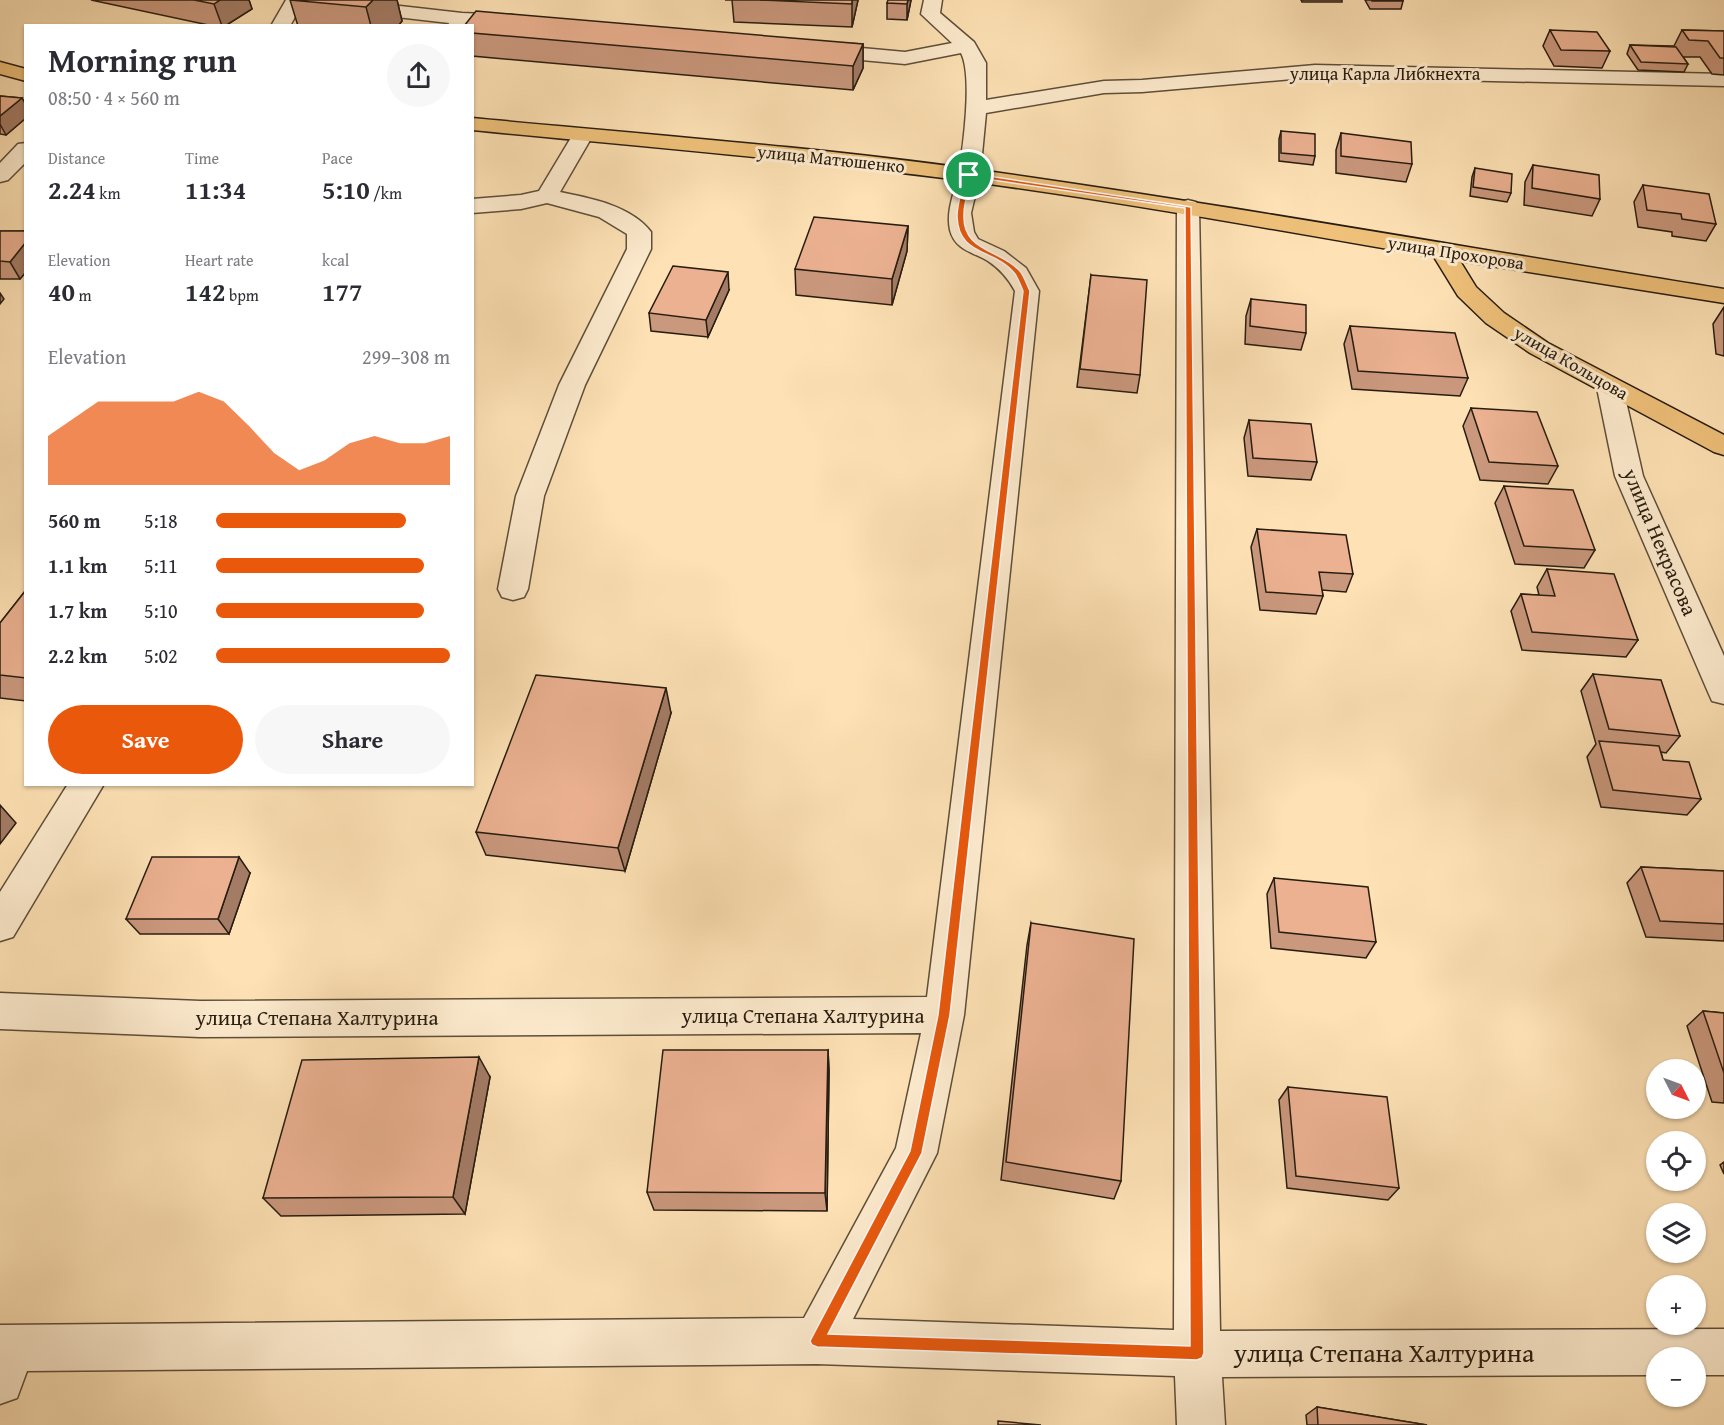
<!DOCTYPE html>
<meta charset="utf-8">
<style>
body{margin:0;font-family:"Gentium Book Plus",serif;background:#f7f7f7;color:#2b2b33;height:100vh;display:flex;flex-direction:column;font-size:22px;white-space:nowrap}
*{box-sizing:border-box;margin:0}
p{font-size:20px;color:#7c7c81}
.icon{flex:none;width:33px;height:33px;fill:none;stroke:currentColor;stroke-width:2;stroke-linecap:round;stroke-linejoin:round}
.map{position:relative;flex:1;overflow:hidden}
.side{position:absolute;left:24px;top:24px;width:450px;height:762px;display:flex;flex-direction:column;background:#fff;border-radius:0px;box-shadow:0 2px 4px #0004}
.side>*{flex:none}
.needle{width:39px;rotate:132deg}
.tools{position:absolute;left:1646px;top:1059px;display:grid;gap:12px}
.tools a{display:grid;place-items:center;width:60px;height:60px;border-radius:50%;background:#fff;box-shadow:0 2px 4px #0004;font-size:30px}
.pin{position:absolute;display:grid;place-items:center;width:51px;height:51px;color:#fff;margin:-26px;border:3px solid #fff;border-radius:50%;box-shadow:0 2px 6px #0007}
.round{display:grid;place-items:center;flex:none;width:63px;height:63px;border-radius:32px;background:#f7f7f7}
.head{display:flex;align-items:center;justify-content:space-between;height:102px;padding:0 24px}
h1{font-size:33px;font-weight:600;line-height:45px}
.stats{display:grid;grid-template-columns:repeat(3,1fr);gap:9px;height:102px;padding:6px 24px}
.stats div{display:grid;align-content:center}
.stats b{font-size:26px;font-weight:600}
.stats small{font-size:16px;font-weight:400}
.stats p{font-size:16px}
.chart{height:168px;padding:12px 24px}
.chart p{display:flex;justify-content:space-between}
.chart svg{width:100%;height:108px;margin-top:6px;fill:#ea580c;opacity:.7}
.cta{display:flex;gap:12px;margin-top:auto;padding:12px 24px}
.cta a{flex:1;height:69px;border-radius:36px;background:#ea580c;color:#fff;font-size:24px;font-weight:600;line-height:69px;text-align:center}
.cta a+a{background:#f7f7f7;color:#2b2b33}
ul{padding:0 24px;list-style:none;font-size:20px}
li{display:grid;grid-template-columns:96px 72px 1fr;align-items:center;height:45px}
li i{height:15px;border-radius:8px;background:#ea580c}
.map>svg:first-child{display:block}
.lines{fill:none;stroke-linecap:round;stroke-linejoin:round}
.minor-casing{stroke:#5d4e39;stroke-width:3}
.major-casing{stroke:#271c10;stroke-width:3}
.minor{fill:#feeccf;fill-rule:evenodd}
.major{fill:#efc17a;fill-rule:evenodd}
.wall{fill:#ca987d;stroke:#271c10;stroke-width:1.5}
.shaded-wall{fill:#a47c66;stroke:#271c10;stroke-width:1.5}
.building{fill:#ebb191;stroke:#271c10;stroke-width:1.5}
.route{fill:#ea580c;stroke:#fff;stroke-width:1.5;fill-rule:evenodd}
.labels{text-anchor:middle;stroke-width:6;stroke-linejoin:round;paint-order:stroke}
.far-street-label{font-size:18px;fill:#271c10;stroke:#feeccf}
.street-label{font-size:21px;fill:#271c10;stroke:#feeccf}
.near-street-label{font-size:26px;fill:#271c10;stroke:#feeccf}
</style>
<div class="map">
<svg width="1724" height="1425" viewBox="0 0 1724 1425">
<rect width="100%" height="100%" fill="#fee2b5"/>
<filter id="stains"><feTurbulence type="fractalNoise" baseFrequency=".00333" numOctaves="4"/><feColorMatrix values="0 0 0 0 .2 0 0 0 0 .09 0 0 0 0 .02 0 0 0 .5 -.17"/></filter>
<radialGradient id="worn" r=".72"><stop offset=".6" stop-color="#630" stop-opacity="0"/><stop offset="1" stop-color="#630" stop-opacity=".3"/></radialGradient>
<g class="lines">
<g class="minor-casing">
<g id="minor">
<path d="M 286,0 L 347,0 L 462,13 L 512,15 L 519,17 L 521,21 L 519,25 L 512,27 L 448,26 L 449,23 L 301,6 L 290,26 L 271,26 Z"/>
<path d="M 924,0 L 942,0 L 940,13 L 974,42 L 986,63 L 986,100 L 1104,81 L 1142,80 L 1315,65 L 1724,74 L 1724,86 L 1315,77 L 1142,92 L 1104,93 L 986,113 L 980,175 L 971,213 L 974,232 L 978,239 L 1004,251 L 1026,268 L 1039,291 L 964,1015 L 937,1153 L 853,1319 L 1174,1330 L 1177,207 L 1180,202 L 1188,200 L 1196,202 L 1199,207 L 1220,1331 L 1724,1329 L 1724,1375 L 1695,1375 L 1695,1358 L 1656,1358 L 1656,1375 L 1222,1377 L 1225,1425 L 1177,1425 L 1175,1376 L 817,1364 L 27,1371 L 17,1398 L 0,1404 L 0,1325 L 804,1318 L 896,1148 L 921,1033 L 200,1037 L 0,1029 L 0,993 L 200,1001 L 927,997 L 1015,291 C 1008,278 1000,269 988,261 C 973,252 955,250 950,230 C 946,211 954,194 958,176 C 963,149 973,76 961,53 L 905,64 L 818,56 L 811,54 L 808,50 L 811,46 L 818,44 L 905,52 L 952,43 L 921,14 Z"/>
<path d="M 582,129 L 589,131 L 593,135 L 560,192 C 590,198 632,206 651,232 L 651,249 L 585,385 L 544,496 L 528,589 L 524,597 L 513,600 L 502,597 L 498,589 L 516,496 L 559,385 L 627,249 L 627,234 L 599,217 L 547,203 L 521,209 L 472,213 L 472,199 L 521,195 L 539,191 L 575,131 Z"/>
<path d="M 26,143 L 26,162 L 8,180 L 0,182 L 0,163 L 18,144 Z"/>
<path d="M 1610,380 L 1619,382 L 1623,388 L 1643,476 L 1724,656 L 1724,704 L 1712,701 L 1708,692 L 1615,476 L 1597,388 L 1601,382 Z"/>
<path d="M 68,784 L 104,784 L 13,937 L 0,941 L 0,892 Z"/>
</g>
</g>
<g class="major-casing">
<g id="major">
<path d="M 0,62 L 26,69 L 26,81 L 0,74 Z"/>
<path d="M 472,118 C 639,134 806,146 972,169 C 1223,204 1473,249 1724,289 L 1724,303 L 1460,261 L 1476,287 L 1504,313 L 1548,343 L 1724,435 L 1724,455 L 1714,452 L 1530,353 L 1486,323 L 1458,296 L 1434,257 C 1278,230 1123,202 967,181 C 803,160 637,146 472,130 Z"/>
</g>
</g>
<use href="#minor" class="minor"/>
<use href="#major" class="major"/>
</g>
<g class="wall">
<path d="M 91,0 L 249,0 L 252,9 L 225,26 L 213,26 Z"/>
<path d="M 290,0 L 397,0 L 402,21 L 398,26 L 298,26 Z"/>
<path d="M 725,0 L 858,0 L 852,27 L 734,22 L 732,0 Z"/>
<path d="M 911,0 L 907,20 L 887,19 L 887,3 Z"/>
<path d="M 1301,0 L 1342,0 L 1342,2 L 1302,2 Z"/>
<path d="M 1365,0 L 1403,0 L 1403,1 L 1401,9 L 1370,9 Z"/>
<path d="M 472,26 L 863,44 L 863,68 L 853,90 L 472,56 Z"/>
<path d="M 1550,30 L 1610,51 L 1602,68 L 1554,66 L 1543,46 Z"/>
<path d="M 1682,30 L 1724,31 L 1724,75 L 1712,74 L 1700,57 L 1683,57 L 1688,64 L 1684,72 L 1638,70 L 1627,54 L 1630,45 L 1674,46 Z"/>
<path d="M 0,96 L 22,98 L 26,105 L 26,118 L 6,135 L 0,134 Z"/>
<path d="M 1281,131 L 1315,156 L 1313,165 L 1279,161 L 1279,139 Z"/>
<path d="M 1341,133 L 1412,164 L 1406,182 L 1336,173 L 1336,150 Z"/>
<path d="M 1533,165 L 1600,199 L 1592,216 L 1524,205 L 1525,182 Z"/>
<path d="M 1475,168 L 1511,193 L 1507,202 L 1470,196 L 1472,177 Z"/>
<path d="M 1643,185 L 1716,224 L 1706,241 L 1672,236 L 1672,232 L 1638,227 L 1634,202 Z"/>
<path d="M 908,226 L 907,251 L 892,305 L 796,295 L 795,269 Z"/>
<path d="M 0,231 L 26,231 L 26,272 L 20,279 L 0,279 Z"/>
<path d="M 1091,275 L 1140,375 L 1137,393 L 1077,387 Z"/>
<path d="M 729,290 L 708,337 L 651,331 L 649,313 Z"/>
<path d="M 1251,299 L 1306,333 L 1301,350 L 1245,344 L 1246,316 Z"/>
<path d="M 1724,307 L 1724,356 L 1716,354 L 1713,324 Z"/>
<path d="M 1350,326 L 1468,378 L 1460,396 L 1352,389 L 1344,344 Z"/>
<path d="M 1471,408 L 1558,466 L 1548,484 L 1480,480 L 1463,426 Z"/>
<path d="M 1249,420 L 1317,462 L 1311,480 L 1248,476 L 1244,438 Z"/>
<path d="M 1504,486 L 1595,550 L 1584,568 L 1515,564 L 1495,503 Z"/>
<path d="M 1257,529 L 1353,574 L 1346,592 L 1322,590 L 1323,596 L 1316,614 L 1260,610 L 1251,547 Z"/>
<path d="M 1547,569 L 1638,640 L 1626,657 L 1522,650 L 1511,611 L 1521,594 L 1539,595 L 1537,587 Z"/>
<path d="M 26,590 L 26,701 L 0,698 L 0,623 Z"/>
<path d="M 1593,674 L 1680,736 L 1666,753 L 1661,752 L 1663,760 L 1701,799 L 1687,815 L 1601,807 L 1587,757 L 1596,744 L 1581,691 Z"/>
<path d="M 671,713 L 625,871 L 486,855 L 476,832 Z"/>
<path d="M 1641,867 L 1724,871 L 1724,941 L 1646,937 L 1627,883 Z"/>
<path d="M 250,873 L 229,934 L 140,934 L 126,919 Z"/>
<path d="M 1274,878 L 1376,942 L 1366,958 L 1271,948 L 1267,894 Z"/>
<path d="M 1031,923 L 1121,1181 L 1114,1199 L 1001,1180 L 1027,945 Z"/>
<path d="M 1703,1011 L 1724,1013 L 1724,1103 L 1712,1102 L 1687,1026 Z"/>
<path d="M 828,1050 L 829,1071 L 827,1211 L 654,1210 L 647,1192 Z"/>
<path d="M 490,1077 L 465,1214 L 281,1216 L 263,1198 Z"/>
<path d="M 1288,1087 L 1399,1188 L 1388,1200 L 1287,1188 L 1279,1100 Z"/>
<path d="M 1724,1162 L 1724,1174 L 1720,1165 Z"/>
<path d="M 1317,1407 L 1427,1425 L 1307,1425 L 1306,1415 Z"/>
</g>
<g class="shaded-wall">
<path d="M 220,0 L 249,0 L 252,9 L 225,26 L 222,26 L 214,4 Z"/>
<path d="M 373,0 L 397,0 L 402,21 L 398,26 L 371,26 L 366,7 Z"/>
<path d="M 852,0 L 858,0 L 852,27 Z"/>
<path d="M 908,0 L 911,0 L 907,20 L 907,4 Z"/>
<path d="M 863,44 L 863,68 L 853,90 L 853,66 Z"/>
<path d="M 22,98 L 26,105 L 26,118 L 6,135 L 0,124 L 0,116 Z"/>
<path d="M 908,226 L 907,251 L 892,305 L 892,279 Z"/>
<path d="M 26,242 L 26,272 L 20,279 L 10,262 Z"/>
<path d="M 728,272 L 729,290 L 708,337 L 706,320 Z"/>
<path d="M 0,293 L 4,299 L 0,304 Z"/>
<path d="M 666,688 L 671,713 L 625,871 L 618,848 Z"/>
<path d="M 0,805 L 16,823 L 0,844 Z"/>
<path d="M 239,857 L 250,873 L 229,934 L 218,919 Z"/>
<path d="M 828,1050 L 829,1071 L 827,1211 L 825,1193 Z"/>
<path d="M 479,1057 L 490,1077 L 465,1214 L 453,1197 Z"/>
</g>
<g class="building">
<path d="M 194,0 L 220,0 L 214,4 Z"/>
<path d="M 290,0 L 373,0 L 366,7 Z"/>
<path d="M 760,0 L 852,0 L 852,4 Z"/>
<path d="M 888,0 L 908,0 L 907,4 L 887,3 Z"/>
<rect x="1372" y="0" width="31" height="1"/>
<path d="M 476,11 L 863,44 L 853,66 L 472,33 L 472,26 L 464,26 Z"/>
<path d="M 1550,30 L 1597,32 L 1610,51 L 1561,50 Z"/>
<path d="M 1682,30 L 1724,31 L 1724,58 L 1720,58 L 1708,41 L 1689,40 Z"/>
<path d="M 1630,45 L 1676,47 L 1688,64 L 1641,62 Z"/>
<path d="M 0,96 L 22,98 L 0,116 Z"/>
<path d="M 1281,131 L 1315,134 L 1315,156 L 1281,153 Z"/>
<path d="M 1341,133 L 1411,142 L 1412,164 L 1341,156 Z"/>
<path d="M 1533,165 L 1599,175 L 1600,199 L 1532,188 Z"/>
<path d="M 1475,168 L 1512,174 L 1511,193 L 1473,187 Z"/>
<path d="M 1643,185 L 1709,194 L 1716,224 L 1682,219 L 1681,214 L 1647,210 Z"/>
<path d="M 814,217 L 908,226 L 892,279 L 795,269 Z"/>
<path d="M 0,231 L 26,231 L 26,242 L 10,262 L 0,261 Z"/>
<path d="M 673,266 L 728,272 L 706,320 L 649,313 Z"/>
<path d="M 1091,275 L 1147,280 L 1140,375 L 1080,369 Z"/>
<path d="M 1251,299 L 1306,305 L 1306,333 L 1250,326 Z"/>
<path d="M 1350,326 L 1455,333 L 1468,378 L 1358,371 Z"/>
<path d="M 1471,408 L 1537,412 L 1558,466 L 1489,462 Z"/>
<path d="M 1249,420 L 1311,424 L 1317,462 L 1253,458 Z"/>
<path d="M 1504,486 L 1573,490 L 1595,550 L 1524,546 Z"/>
<path d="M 1257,529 L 1346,535 L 1353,574 L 1319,572 L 1323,596 L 1266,592 Z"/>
<path d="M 1547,569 L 1614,574 L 1638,640 L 1532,632 L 1521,594 L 1555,596 Z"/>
<path d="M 26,590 L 26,678 L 0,675 L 0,623 Z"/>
<path d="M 1593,674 L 1661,680 L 1680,736 L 1609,729 Z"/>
<path d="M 536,675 L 666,688 L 618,848 L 476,832 Z"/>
<path d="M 1599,741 L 1659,746 L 1663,760 L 1689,762 L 1701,799 L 1613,790 Z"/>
<path d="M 152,857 L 239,857 L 218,919 L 126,919 Z"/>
<path d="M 1641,867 L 1724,871 L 1724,924 L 1660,921 Z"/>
<path d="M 1274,878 L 1368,887 L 1376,942 L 1279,932 Z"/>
<path d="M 1031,923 L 1134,939 L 1121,1181 L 1006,1162 Z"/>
<path d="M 1703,1011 L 1724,1013 L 1724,1073 Z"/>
<path d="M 663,1050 L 828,1050 L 825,1193 L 647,1192 Z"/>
<path d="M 479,1057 L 453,1197 L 263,1198 L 302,1060 Z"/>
<path d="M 1288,1087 L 1387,1097 L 1399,1188 L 1296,1176 Z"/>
<path d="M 1317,1407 L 1427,1425 L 1318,1425 Z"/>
<path d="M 998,1421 L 1041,1425 L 998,1425 Z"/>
</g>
<path class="route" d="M 969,173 L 1191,207 L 1204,1353 L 1202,1358 L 1197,1360 L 817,1347 L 812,1345 L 810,1341 L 910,1151 L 938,1015 L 1023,291 C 1021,286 1018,279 1015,274 C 995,248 958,257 957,216 C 957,203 963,187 966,175 ZM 972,177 L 1185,208 L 1190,1346 L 828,1334 L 922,1153 L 950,1015 L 1030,291 C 1027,285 1024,275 1019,270 C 998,249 962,251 964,214 C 964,202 969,189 972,177 Z"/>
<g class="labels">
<g class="far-street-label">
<text x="1385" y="80">улица Карла Либкнехта</text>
<text transform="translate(831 159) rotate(6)" y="6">улица Матюшенко</text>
<text transform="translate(1456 253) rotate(9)" y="6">улица Прохорова</text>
<text transform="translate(1571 363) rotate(30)" y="6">улица Кольцова</text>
</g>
<g class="street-label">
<text transform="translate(1660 542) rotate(67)" y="7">улица Некрасова</text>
<text x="803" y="1023">улица Степана Халтурина</text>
<text x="317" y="1025">улица Степана Халтурина</text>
</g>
<g class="near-street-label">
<text x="1384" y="1362">улица Степана Халтурина</text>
</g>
</g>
<rect width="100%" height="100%" filter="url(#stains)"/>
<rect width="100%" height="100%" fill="url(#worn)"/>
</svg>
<div class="tools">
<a><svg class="needle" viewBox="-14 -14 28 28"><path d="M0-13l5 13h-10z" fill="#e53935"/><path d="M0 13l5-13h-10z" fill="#7c7c81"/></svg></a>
<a><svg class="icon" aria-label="locate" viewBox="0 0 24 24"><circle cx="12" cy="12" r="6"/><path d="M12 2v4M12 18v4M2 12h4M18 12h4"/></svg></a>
<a><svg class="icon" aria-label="layers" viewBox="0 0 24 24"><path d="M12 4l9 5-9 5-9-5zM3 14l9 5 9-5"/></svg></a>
<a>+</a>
<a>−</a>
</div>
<div class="pin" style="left:969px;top:175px;background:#1e9e55"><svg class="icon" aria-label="arrive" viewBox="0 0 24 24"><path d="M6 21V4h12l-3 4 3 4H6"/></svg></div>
<section class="side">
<div class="head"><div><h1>Morning run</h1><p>08:50 · 4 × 560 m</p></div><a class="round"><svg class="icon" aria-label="share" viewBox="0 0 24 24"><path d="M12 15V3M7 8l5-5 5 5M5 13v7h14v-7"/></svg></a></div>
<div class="stats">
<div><p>Distance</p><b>2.24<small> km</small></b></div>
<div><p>Time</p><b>11:34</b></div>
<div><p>Pace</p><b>5:10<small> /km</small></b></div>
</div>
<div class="stats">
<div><p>Elevation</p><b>40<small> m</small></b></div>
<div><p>Heart rate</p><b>142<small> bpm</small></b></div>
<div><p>kcal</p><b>177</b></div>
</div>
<div class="chart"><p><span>Elevation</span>299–308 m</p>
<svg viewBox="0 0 160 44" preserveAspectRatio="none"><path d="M0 44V24L10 17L20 10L30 10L40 10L50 10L60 6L70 10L80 20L90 31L100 38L110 34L120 27L130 24L140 27L150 27L160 24V44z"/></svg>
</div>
<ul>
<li><b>560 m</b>5:18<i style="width:81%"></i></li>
<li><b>1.1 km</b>5:11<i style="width:89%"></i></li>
<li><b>1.7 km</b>5:10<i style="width:89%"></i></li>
<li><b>2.2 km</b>5:02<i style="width:100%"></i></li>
</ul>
<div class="cta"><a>Save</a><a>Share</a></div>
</section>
</div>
